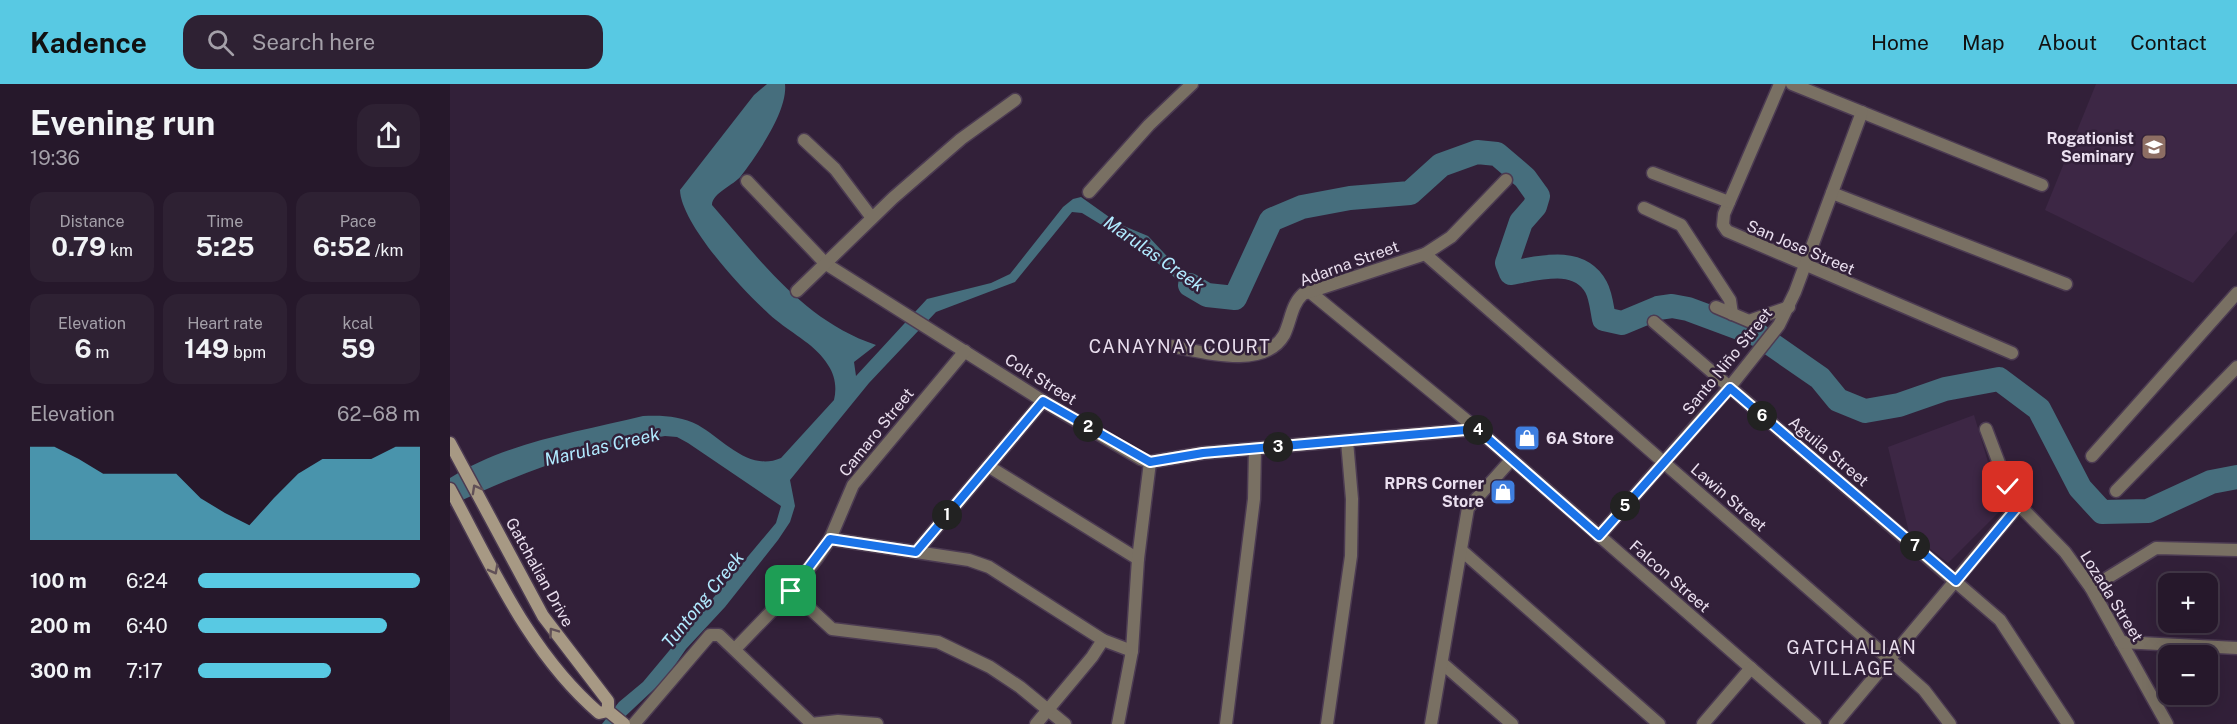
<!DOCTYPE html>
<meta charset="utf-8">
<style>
body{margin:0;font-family:"Public Sans",sans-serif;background:#2e2133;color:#f1f3f6;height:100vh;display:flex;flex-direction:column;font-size:22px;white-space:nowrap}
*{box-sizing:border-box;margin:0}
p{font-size:20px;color:#a4a0a9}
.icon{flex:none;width:33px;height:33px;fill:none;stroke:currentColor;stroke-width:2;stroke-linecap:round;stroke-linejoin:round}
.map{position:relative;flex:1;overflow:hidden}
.sheet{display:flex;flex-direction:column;background:#26182b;width:450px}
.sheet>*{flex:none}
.buttons{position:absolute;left:1708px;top:489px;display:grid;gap:12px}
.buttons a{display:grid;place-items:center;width:60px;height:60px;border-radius:12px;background:#26182b;box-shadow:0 6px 24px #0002,0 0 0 2px #423747;font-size:30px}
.pin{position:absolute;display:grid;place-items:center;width:51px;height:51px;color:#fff;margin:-26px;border-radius:12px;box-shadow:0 3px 9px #0006}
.km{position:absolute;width:30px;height:30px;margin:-15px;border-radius:50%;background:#222;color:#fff;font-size:16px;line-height:30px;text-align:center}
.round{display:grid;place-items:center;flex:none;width:63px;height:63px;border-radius:18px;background:#2e2133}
.headline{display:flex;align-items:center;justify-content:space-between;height:102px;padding:0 30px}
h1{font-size:33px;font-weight:700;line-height:45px}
.figures{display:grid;grid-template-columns:repeat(3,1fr);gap:9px;height:102px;padding:6px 30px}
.figures div{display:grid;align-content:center;border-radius:15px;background:#2e2133;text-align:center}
.figures b{font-size:26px;font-weight:700}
.figures small{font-size:16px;font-weight:400}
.figures p{font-size:16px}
.chart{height:168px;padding:12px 30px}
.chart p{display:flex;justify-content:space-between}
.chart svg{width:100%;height:108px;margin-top:6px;fill:#58c9e3;opacity:.7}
ul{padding:0 30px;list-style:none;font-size:20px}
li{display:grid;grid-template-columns:96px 72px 1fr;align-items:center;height:45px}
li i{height:15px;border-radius:8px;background:#58c9e3}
header{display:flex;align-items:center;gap:36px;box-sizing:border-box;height:84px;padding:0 30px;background:#58c9e3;color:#111}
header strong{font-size:28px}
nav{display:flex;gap:33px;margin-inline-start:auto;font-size:21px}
.search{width:420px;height:54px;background:#2e2133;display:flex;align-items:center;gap:15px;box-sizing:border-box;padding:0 21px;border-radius:18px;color:#a4a0a9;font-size:22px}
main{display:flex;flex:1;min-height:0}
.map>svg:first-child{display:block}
.built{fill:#3d2745}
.water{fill:#466e7d}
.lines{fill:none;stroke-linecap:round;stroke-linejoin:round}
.river{stroke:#466e7d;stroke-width:24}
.street-casing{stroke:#4c3b52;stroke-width:15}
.secondary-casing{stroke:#4c3b52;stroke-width:15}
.street{stroke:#797063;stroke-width:12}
.secondary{stroke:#a79984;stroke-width:12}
.oneway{stroke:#615057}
.route-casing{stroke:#fff;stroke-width:12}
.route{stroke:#1a73e8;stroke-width:8}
.labels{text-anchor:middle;stroke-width:5;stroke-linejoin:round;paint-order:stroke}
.poi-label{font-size:16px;font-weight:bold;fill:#eadfef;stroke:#322039;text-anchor:end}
.street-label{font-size:16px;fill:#eadfef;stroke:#322039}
.water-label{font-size:18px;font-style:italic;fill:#b1eaff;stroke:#322039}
.neighbourhood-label{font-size:18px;letter-spacing:1.5px;fill:#eadfef;stroke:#322039}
</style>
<header>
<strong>Kadence</strong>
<div class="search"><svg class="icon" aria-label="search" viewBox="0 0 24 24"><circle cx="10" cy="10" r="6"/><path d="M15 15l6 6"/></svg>Search here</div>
<nav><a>Home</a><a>Map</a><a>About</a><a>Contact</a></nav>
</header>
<main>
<section class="sheet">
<div class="headline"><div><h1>Evening run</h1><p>19:36</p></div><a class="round"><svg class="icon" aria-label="share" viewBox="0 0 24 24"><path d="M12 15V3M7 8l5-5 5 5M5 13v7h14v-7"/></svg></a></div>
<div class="figures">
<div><p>Distance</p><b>0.79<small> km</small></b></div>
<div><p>Time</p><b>5:25</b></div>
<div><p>Pace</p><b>6:52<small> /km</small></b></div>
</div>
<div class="figures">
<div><p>Elevation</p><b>6<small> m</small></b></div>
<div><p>Heart rate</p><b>149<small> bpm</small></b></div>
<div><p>kcal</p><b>59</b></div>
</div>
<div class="chart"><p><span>Elevation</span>62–68 m</p>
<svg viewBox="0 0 160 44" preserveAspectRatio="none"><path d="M0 44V6L10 6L20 11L30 17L40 17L50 17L60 17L70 27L80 33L90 38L100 27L110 17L120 11L130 11L140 11L150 6L160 6V44z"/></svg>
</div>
<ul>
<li><b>100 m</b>6:24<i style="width:100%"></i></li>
<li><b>200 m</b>6:40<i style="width:85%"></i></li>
<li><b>300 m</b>7:17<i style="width:60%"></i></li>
</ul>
</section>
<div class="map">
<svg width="1787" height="640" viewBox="0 0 1787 640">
<rect width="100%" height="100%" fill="#322039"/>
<g class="built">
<path d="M 1646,0 L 1787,0 L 1787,147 L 1743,199 L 1595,126 Z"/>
<path d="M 1524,331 L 1552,425 L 1498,479 L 1459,448 L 1438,363 Z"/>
</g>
<path class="water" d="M 317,0 L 335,0 C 338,27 307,71 291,92 C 284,101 262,109 262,121 C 310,176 354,237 426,261 L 404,278 L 406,292 L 477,215 L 541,199 L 560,190 L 613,123 L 623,115 L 631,113 L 669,140 L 698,152 L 744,201 L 769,211 L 768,216 L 738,205 L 691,165 L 632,129 L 622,128 L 565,198 L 486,228 L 419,299 L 340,396 L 345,422 L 340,438 L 328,456 L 275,523 L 236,565 L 216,594 L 167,640 L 152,640 L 169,618 L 193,598 L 326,439 L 331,422 L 238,359 L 227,353 L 215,352 C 137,364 71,388 0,422 L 0,394 C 57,358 128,348 193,332 C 212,331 231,332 248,341 C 274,356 299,388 331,374 L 384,316 C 387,304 385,291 378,281 C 367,262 343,250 326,236 C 298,213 231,141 230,106 L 304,11 Z"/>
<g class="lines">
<path class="river" d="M 740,201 L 757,211 L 785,214 L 821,136 L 852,123 L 900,114 L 960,109 L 991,81 L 1027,68 L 1047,70 L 1075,94 L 1088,112 L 1085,122 L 1071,138 L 1057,179 L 1061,189 C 1089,184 1129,172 1146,203 C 1151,212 1152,225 1154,235 L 1172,239 L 1208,224 L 1222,222 L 1238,225 L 1308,251 L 1370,294 L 1388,316 L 1415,327 L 1449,321 L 1495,305 L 1549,295 L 1589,325 L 1630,404 L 1652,428 L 1698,427 L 1761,398 L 1787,393"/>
<g class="street-casing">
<g id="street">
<path d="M 1330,0 L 1274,130 L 1273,141 L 1277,147 L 1562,269"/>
<path d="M 1342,0 L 1592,101"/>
<path d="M 354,56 L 385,85 L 422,134"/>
<path d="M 1203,89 L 1279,118"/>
<path d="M 297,97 L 376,180 L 593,317 L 691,375 L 700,378 L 753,369 L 1027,345"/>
<path d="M 639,108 L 699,41 L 742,0"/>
<path d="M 1382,109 L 1616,200"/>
<path d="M 1194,124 L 1231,141 L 1280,216 L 1282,230"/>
<path d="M 975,170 L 1439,575 L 1474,606 L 1500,640"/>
<path d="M 347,207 L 443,114 L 511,55 L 565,16"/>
<path d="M 860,208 L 1027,345 L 1365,640"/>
<path d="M 1266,223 L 1299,237 L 1339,223"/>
<path d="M 1204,238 L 1550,536 L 1618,640"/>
<path d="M 721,262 C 753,268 814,286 834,251 C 841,237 841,221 853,210 L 975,170 L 1001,153 L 1056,96"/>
<path d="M 1536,345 L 1558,403 L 1569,421 L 1615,468 L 1641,504 L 1717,640"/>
<path d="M 1642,372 L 1787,209"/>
<path d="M 538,382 L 688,475"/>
<path d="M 1666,407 L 1787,283"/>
<path d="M 1149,452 L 1279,304 L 1329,241 L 1345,208 L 1412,28"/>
<path d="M 380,455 L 519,476 L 539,483 L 653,556 L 682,567"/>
<path d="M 1011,466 L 1209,640"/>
<path d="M 466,468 L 593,317"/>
<path d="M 1641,504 L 1706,464 L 1787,466"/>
<path d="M 341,507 L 382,545 L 488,558 L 540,583 L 570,603 L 615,640"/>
<path d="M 1671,558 L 1787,564"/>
<path d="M 285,565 L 341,507 L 367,474 L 380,455 L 403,401 L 515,267"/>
<path d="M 992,579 L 1062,640"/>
<path d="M 184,640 L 260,551 L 269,551 L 362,640"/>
<path d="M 361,640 L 388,637 L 427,640"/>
<path d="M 586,640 L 642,573 L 653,556"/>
<path d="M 668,640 L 682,567 L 688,475 L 700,378"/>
<path d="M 776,640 L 804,415 L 805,365"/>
<path d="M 877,640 L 901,472 L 902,415 L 897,357"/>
<path d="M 981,640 L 1018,424 L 1061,376"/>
<path d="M 1253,640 L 1301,584"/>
<path d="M 1385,640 L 1569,421"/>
</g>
</g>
<g class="secondary-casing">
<g id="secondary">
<path d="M 0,359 L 93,532 L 158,617 L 158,627 L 174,640"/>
<path d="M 0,405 C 42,483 80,570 149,629 L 158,627"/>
</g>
</g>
<use href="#street" class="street"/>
<use href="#secondary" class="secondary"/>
</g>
<defs><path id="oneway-chevron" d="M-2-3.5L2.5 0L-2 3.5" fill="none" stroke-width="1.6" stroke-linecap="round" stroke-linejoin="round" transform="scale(1.5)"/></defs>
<g class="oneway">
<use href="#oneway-chevron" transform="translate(26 405) rotate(-119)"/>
<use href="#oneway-chevron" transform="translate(44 486) rotate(62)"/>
<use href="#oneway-chevron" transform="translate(103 548) rotate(-125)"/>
</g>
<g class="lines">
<g class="route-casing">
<path id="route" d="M 341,507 L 380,455 L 466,468 L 593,317 L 700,378 L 753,369 L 1027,345 L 1149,452 L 1280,304 L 1506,497 L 1569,421 L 1558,403"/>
</g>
<use href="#route" class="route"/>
</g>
<defs>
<g id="university-square" transform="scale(1.35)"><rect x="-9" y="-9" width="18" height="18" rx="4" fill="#8d6e63" stroke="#322039"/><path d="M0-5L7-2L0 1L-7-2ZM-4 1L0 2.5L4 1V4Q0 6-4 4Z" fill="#fff"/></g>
<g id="shop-square" transform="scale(1.35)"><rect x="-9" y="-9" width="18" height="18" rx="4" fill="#3f7fe0" stroke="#322039"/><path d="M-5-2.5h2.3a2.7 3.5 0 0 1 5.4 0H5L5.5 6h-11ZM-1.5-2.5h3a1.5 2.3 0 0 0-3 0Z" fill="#fff"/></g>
</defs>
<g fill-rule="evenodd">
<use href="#university-square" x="1704" y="63"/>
<use href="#shop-square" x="1077" y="354"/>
<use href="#shop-square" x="1053" y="408"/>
</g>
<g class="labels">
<g class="poi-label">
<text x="1684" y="60">Rogationist<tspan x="1684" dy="18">Seminary</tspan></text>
<text x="1096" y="360" text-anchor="start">6A Store</text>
<text x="1034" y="405">RPRS Corner<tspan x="1034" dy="18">Store</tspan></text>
</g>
<g class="street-label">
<text transform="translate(1351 163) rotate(23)" y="6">San Jose Street</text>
<text transform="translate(899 179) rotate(-20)" y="6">Adarna Street</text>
<text transform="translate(1277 277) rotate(-51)" y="6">Santo Niño Street</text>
<text transform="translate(591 295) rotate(32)" y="6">Colt Street</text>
<text transform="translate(426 348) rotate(-51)" y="6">Camaro Street</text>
<text transform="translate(1379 367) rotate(40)" y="6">Aguila Street</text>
<text transform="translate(1279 413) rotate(41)" y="6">Lawin Street</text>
<text transform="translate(90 488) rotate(61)" y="6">Gatchalian Drive</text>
<text transform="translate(1220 492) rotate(41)" y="6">Falcon Street</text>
<text transform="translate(1662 512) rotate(58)" y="6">Lozada Street</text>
</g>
<g class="water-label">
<text transform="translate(704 170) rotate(35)" y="6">Marulas Creek</text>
<text transform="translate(152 363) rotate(-13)" y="6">Marulas Creek</text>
<text transform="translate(253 516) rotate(-51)" y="6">Tuntong Creek</text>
</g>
<g class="neighbourhood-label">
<text x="730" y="269">CANAYNAY COURT</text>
<text x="1402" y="570">GATCHALIAN<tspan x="1402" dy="21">VILLAGE</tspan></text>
</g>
</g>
</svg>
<div class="buttons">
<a>+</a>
<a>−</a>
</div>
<div class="pin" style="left:341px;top:507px;background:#1e9e55"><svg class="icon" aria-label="arrive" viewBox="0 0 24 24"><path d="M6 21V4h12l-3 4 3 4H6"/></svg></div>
<div class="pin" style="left:1558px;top:403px;background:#d93025"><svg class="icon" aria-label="check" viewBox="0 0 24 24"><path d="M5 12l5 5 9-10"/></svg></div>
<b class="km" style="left:497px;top:431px">1</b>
<b class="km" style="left:638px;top:343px">2</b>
<b class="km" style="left:828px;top:363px">3</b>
<b class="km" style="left:1028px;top:346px">4</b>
<b class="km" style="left:1175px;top:422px">5</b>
<b class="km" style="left:1312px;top:332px">6</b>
<b class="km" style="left:1465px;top:462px">7</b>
</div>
</main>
